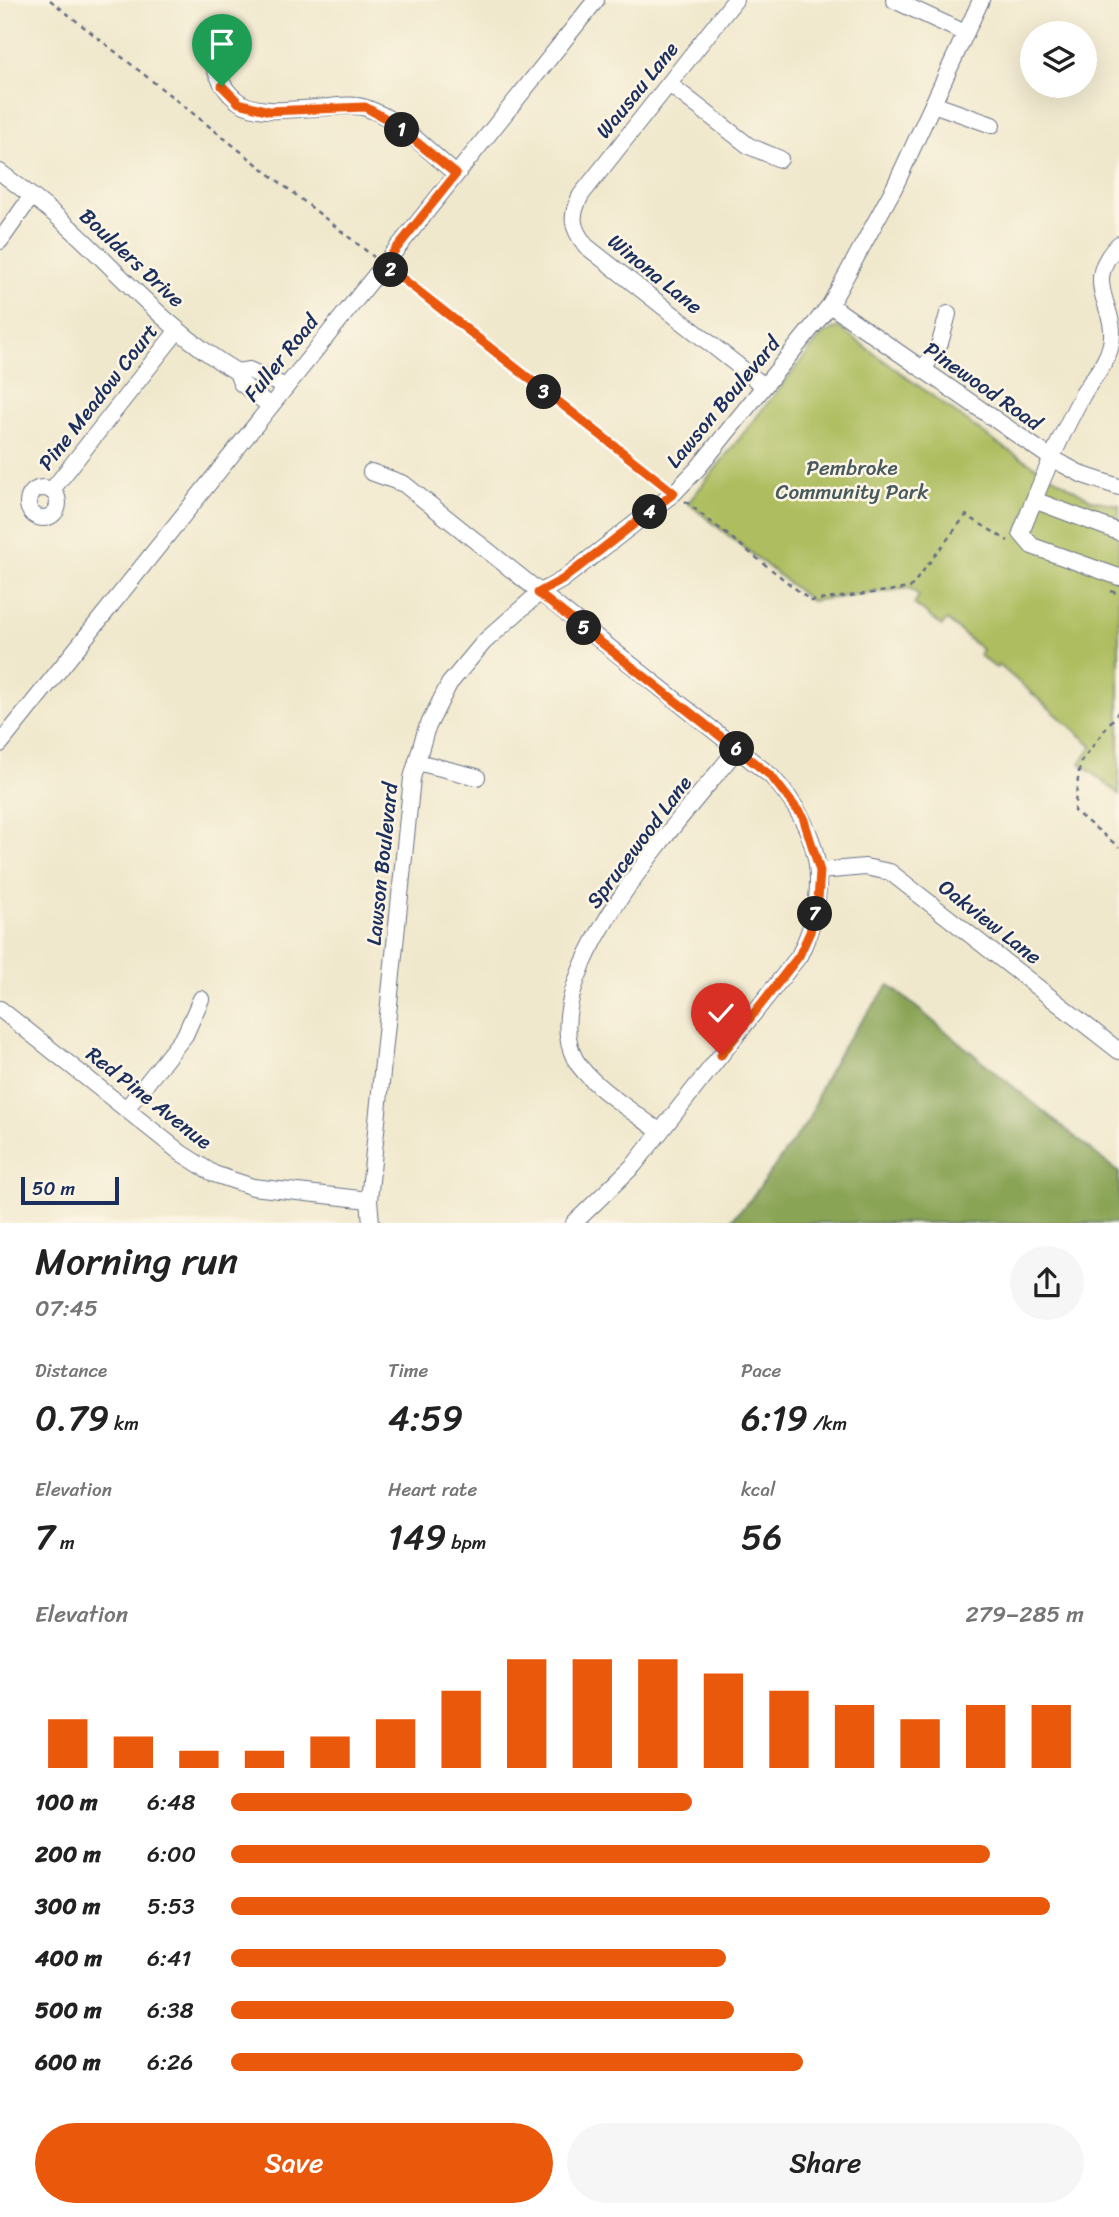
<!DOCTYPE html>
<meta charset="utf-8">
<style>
body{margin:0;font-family:Sriracha,sans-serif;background:#f6f6f6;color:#222;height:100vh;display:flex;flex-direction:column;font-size:26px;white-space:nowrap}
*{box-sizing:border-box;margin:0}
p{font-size:23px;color:#767676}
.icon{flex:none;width:38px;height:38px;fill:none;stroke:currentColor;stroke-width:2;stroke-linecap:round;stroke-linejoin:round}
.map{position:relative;height:1223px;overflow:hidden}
.panel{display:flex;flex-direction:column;background:#fff;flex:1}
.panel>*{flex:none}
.controls{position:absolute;left:1020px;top:21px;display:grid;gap:14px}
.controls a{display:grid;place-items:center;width:77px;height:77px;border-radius:50%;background:#fff;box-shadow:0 7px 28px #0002;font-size:35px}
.scale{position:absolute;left:21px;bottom:18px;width:98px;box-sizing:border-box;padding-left:7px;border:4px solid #1b2f5e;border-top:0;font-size:19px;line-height:24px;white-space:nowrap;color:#1b2f5e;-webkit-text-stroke:5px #fcf5e5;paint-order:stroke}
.pin{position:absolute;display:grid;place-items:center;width:60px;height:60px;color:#fff;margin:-72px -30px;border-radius:50% 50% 50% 0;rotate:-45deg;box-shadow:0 0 7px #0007}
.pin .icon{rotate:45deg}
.km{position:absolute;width:35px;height:35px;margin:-18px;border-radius:50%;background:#222;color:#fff;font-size:19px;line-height:35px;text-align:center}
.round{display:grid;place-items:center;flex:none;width:74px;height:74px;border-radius:37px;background:#f6f6f6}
.overview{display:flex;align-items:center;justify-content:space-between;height:119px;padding:0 35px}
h1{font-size:38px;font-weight:600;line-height:52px}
.figures{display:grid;grid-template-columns:repeat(3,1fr);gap:10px;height:119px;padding:7px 35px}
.figures div{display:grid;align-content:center}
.figures b{font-size:35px;font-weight:600}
.figures small{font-size:19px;font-weight:400}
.figures p{font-size:19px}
.chart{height:196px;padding:14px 35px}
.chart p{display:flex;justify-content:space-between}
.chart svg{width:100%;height:126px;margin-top:7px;stroke:#ea580c;stroke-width:6}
.action{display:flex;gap:14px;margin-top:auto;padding:14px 35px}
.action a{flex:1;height:80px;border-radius:42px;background:#ea580c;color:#fff;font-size:28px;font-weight:600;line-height:80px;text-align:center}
.action a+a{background:#f6f6f6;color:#222}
ul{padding:0 35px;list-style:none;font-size:23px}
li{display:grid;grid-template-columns:112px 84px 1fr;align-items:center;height:52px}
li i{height:18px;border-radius:9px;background:#ea580c}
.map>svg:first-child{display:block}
.green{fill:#adbd5f;stroke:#64765e;stroke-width:2}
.forest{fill:#8aa456;stroke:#526a5a;stroke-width:2}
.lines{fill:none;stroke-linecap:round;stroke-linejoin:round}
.minor-casing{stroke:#667084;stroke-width:18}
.path{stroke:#667084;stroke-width:2.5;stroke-dasharray:5 5;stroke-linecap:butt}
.minor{stroke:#fff;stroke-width:16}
.route-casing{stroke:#fff;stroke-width:14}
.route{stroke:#ea580c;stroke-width:9}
.labels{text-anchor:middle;stroke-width:5;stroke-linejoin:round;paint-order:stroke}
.street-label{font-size:21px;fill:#1b2f5e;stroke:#fcf5e5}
.park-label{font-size:21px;fill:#475a5e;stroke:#fcf5e5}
</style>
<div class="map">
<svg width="1119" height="1223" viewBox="0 0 1119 1223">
<rect width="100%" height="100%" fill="#fcf5e5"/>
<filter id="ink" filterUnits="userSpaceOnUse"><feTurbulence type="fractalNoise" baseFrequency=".0143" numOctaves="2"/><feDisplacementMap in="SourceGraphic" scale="14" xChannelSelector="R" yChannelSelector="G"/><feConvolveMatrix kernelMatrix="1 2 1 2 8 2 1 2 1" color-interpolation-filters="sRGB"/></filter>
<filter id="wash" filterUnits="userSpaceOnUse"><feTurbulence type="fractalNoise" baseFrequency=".00686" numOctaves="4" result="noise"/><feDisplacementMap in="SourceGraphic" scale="28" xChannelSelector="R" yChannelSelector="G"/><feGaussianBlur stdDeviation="1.57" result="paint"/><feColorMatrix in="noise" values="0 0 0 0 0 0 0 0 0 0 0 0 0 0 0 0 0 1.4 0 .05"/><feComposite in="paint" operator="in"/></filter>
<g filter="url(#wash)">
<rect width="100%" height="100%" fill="#f0e8cc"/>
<path class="green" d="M 838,327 L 998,444 L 1092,500 L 1119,505 L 1119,794 L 1080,763 L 1093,746 L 999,665 L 996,668 L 979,655 L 982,650 L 947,620 L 942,626 L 914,604 L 919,596 L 910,588 L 811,601 L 688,503 L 822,335 Z"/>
<path class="forest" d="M 889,985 L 1119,1173 L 1119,1223 L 728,1223 L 750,1200 L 810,1118 L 821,1086 L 843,1046 Z"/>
</g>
<g filter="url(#ink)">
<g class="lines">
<g class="minor-casing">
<g id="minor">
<path d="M 735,0 L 581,195 C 570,216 571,227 586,246 L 764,386"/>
<path d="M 894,0 L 965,33"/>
<path d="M 204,38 C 229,122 251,112 329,107 C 341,106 354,104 366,108 C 400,119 429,152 456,174"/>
<path d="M 669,84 L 749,146 L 780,159"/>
<path d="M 933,104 L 992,125"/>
<path d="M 0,172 C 22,189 46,206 67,225 C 123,276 171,334 237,372 L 249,370 L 286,387"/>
<path d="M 0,241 L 31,197"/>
<path d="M 1119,244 C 1079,284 1119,306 1111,344 C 1107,364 1092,378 1082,396 C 1058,440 1039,486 1021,533 L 1032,546 L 1119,577"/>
<path d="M 830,305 L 1051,458 L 1083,475 L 1119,487"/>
<path d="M 923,370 L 940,343 L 948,314"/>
<path d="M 237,372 L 241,383 L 270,406"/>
<path d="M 371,472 L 404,484 L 771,776 C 822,831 832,888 799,956 L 634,1165 L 574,1223"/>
<circle cx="43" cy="503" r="15"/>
<path d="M 52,490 L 178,330"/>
<path d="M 1034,500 L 1119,532"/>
<path d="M 0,744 L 596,0"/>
<path d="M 417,762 L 477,777"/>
<path d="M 820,871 L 865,867 L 890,872 L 1119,1051"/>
<path d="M 0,1009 L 181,1153 L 214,1174 L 253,1187 L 369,1200"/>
<path d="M 126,1109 L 185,1035 L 201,999"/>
<path d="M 660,1132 C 636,1113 589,1085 575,1059 C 531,977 689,810 737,749"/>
<path d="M 371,1223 L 369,1200 L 412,778 L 426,730 L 449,684 L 484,642 L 539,593 L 562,580 L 674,493 L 698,468 L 830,305 L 894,188 L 981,0"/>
</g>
</g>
<g class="path">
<path d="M 50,0 L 374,257"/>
<path d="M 396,274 L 663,484"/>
<path d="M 685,501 L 811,601 L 910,588 L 966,515 L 1008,541"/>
<path d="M 1111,591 L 1119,594"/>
<path d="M 1119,711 L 1080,763 L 1074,811 L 1119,847"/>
</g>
<use href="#minor" class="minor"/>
</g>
</g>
<g class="lines" filter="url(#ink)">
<g class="route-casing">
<path id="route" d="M 222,86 L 239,103 L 269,111 L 365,107 L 392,122 L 456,174 L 384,264 L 674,493 L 562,580 L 538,593 L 771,776 L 803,817 L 820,871 L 818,900 L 810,932 L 799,956 L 721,1055"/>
</g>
<use href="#route" class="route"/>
</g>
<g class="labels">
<g class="street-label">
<text transform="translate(637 90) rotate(-51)" y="7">Wausau Lane</text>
<text transform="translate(132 258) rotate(43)" y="7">Boulders Drive</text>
<text transform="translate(655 274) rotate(39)" y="7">Winona Lane</text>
<text transform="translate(281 358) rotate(-51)" y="7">Fuller Road</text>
<text transform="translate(983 386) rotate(35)" y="7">Pinewood Road</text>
<text transform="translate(98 397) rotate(-52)" y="7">Pine Meadow Court</text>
<text transform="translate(723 402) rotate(-50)" y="7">Lawson Boulevard</text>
<text transform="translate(639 842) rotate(-53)" y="7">Sprucewood Lane</text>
<text transform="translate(382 864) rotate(-84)" y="7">Lawson Boulevard</text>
<text transform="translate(990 922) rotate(38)" y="7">Oakview Lane</text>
<text transform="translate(149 1098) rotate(38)" y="7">Red Pine Avenue</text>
</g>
<g class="park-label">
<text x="852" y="475">Pembroke<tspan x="852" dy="24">Community Park</tspan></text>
</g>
</g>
</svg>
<div class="controls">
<a><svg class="icon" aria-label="layers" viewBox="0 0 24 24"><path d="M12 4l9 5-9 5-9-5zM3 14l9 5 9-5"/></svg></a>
</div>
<div class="scale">50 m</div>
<div class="pin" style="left:222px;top:86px;background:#1e9e55"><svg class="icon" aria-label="arrive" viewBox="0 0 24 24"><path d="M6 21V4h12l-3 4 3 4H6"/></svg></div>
<div class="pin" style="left:721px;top:1055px;background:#d93025"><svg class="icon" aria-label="check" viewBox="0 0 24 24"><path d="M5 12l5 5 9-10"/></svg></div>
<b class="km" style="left:402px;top:130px">1</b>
<b class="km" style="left:391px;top:270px">2</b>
<b class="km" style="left:544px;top:392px">3</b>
<b class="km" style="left:650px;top:512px">4</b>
<b class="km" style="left:584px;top:628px">5</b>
<b class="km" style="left:737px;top:749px">6</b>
<b class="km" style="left:815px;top:914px">7</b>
</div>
<section class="panel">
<div class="overview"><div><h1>Morning run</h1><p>07:45</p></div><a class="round"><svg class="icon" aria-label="share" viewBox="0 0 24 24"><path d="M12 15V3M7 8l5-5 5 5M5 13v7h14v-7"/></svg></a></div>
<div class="figures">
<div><p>Distance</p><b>0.79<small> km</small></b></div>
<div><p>Time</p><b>4:59</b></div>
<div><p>Pace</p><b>6:19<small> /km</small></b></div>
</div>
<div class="figures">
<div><p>Elevation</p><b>7<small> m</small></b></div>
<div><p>Heart rate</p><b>149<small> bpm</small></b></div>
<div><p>kcal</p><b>56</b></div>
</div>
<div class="chart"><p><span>Elevation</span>279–285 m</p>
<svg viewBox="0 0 160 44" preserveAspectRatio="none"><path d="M5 44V27M15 44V33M25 44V38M35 44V38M45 44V33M55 44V27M65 44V17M75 44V6M85 44V6M95 44V6M105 44V11M115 44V17M125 44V22M135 44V27M145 44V22M155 44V22"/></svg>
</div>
<ul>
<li><b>100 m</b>6:48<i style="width:54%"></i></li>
<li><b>200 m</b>6:00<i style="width:89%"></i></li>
<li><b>300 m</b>5:53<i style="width:96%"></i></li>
<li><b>400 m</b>6:41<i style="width:58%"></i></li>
<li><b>500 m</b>6:38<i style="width:59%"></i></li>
<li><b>600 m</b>6:26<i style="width:67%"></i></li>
</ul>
<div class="action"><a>Save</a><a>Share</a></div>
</section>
